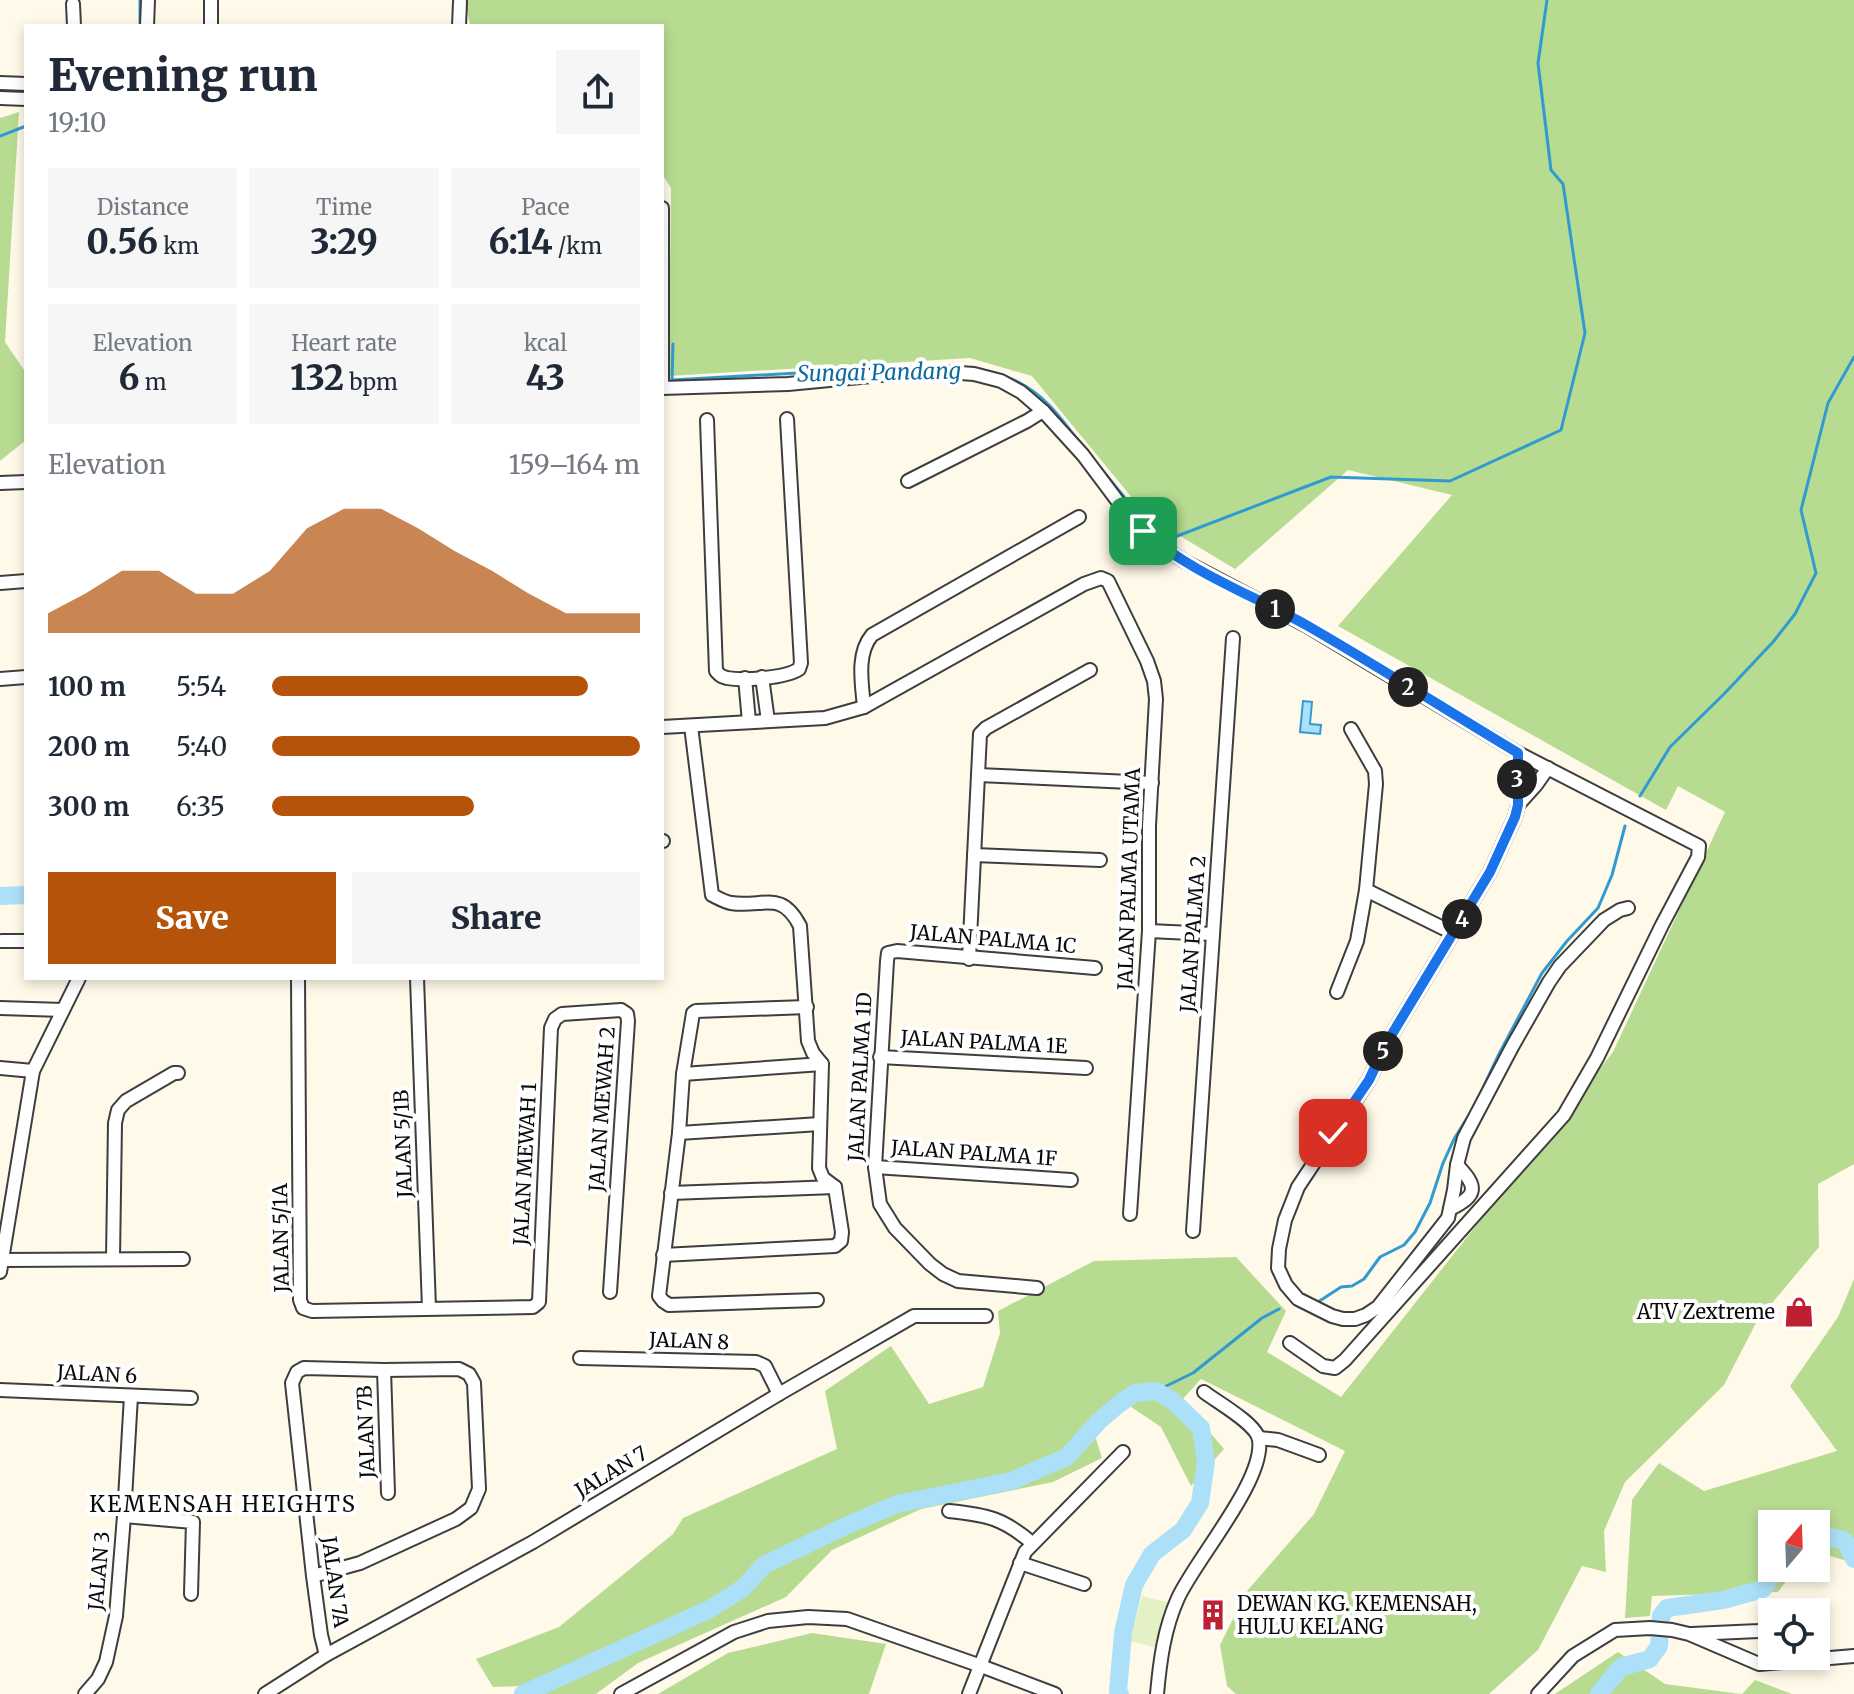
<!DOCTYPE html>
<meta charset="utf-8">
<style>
body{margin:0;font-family:Merriweather,serif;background:#f6f6f7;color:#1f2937;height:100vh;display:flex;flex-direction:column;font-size:30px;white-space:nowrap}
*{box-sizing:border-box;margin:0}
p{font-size:26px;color:#747a83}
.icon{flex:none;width:44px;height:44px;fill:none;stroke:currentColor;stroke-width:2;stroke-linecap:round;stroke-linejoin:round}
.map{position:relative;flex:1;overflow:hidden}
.side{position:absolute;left:24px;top:24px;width:640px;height:956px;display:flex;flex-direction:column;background:#fff;border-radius:0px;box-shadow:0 4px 12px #0003}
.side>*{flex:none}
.needle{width:52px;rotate:19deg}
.controls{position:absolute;left:1758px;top:1510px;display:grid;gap:16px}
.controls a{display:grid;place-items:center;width:72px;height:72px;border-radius:0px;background:#fff;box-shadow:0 4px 12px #0003;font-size:40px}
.pin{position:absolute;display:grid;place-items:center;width:68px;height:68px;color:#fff;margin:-34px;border-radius:16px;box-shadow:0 4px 12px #0006}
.km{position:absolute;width:40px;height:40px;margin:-20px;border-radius:50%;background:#222;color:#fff;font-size:22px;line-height:40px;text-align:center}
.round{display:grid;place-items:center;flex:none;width:84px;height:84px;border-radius:0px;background:#f6f6f7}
.headline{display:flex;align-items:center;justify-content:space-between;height:136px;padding:0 24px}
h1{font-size:44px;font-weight:800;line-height:60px}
.figures{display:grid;grid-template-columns:repeat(3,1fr);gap:12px;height:136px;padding:8px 24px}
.figures div{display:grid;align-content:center;border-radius:0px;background:#f6f6f7;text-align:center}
.figures b{font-size:34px;font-weight:800}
.figures small{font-size:22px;font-weight:400}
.figures p{font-size:22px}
.chart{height:224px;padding:16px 24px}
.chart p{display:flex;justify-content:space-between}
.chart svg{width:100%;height:144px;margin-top:8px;fill:#b45309;opacity:.7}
.primary-button{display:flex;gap:16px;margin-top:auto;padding:16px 24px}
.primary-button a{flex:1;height:92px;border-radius:0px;background:#b45309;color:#fff;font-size:32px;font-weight:800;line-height:92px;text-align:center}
.primary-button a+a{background:#f6f6f7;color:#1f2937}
ul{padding:0 24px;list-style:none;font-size:26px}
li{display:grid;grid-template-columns:128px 96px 1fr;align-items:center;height:60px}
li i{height:20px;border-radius:10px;background:#b45309}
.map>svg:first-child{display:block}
.forest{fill:#b7db91}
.pitch{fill:#e4f1c4}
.water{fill:#ace0f8;stroke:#319bd1;stroke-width:2}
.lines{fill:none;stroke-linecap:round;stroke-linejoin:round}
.stream{stroke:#319bd1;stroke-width:3}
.river{stroke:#ace0f8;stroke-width:18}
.street-casing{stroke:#3e3e3e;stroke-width:16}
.street{stroke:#fff;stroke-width:12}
.route-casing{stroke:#fff;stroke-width:16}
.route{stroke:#1a73e8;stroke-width:10}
.labels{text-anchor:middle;stroke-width:8;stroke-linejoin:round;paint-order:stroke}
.street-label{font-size:20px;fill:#0b0b0b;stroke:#fff}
.poi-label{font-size:20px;fill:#0b0b0b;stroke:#fff;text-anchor:end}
.water-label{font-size:22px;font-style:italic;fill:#116a9f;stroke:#fff}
.neighbourhood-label{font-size:22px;letter-spacing:2px;fill:#0b0b0b;stroke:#fff}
</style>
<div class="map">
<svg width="1854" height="1694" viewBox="0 0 1854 1694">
<rect width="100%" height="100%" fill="#fff9e9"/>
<g class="forest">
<path d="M 464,0 L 1854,0 L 1854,1164 L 1818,1184 L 1819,1247 L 1757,1321 L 1724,1385 L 1625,1482 L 1604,1531 L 1606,1572 L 1582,1566 L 1538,1650 L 1489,1694 L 1236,1694 L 1227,1686 L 1220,1645 L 1247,1591 L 1314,1514 L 1345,1451 L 1201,1379 L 1182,1400 L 1224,1449 L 1191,1486 L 1161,1427 L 1115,1396 L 1095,1436 L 1102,1458 L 1053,1482 L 921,1509 L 832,1550 L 786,1597 L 638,1663 L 596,1694 L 532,1694 L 521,1686 L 493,1687 L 476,1659 L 559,1627 L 673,1534 L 683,1518 L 837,1449 L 825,1391 L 891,1346 L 929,1404 L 983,1387 L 1000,1333 L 998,1311 L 1094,1261 L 1236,1257 L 1286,1311 L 1267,1352 L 1341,1397 L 1613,1052 L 1725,812 L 1678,786 L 1666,810 L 1338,626 L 1452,495 L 1348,470 L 1235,569 L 1147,516 L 1032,376 L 970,358 L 669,376 L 671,188 L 662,174 L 662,26 L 502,26 L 470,24 Z"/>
<path d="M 19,112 L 5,342 L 26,373 L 26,440 L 0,461 L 0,118 Z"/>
<path d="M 1854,1279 L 1854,1563 L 1816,1552 L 1816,1524 L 1772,1524 L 1772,1568 L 1796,1568 L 1778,1592 L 1652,1596 L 1650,1616 L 1625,1618 L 1632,1500 L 1659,1463 L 1704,1491 L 1837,1451 L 1790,1386 L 1838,1317 Z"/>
<path d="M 812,1633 L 886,1644 L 869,1694 L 658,1694 L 728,1653 Z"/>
<path d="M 1618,1652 L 1665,1684 L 1741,1694 L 1555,1694 Z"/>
<path d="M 1755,1680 L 1792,1694 L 1742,1694 Z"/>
</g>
<path class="pitch" d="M 1142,1596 L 1170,1603 L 1158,1648 L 1130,1641 Z"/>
<path class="water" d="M 1303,701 L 1312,702 L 1310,724 L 1321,725 L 1320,734 L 1300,732 Z"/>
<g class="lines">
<g class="stream">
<path d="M 140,0 L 140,26"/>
<path d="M 0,136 L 26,126"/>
<path d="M 673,344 L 672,380 L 941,365 C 983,368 1018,373 1049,405 C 1061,417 1070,431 1081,444"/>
<path d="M 1098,465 L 1134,509 L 1155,527 L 1172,538 L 1331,477 L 1450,481 L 1561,430 L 1585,333 L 1563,184 L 1551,170 L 1538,63 L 1547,0"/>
<path d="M 1640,796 L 1670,747 L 1724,694 L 1773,642 L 1795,614 L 1816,573 L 1801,510 L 1828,403 L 1854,357"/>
<path d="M 1473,1109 L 1499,1054 L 1542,973 L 1567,941 L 1598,908 L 1612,875 L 1625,826"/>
<path d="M 1318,1302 L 1341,1287 L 1352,1286 L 1364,1279 L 1380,1257 L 1404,1245 L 1415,1232 L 1430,1203 L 1443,1163 L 1454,1139 L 1469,1115"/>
<path d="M 1156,1391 L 1193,1373 L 1262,1318 L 1279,1309"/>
</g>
<g class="river">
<path d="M 0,896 L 26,895"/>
<path d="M 1816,1537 L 1831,1537 L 1845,1541 L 1854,1559"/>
<path d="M 523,1694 L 710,1609 L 743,1588 L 764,1565 L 852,1523 L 897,1504 L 1011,1481 L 1067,1457 L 1099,1421 L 1119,1404 L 1135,1393 L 1156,1391 L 1172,1400 L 1201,1428 L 1206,1462 L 1200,1503 L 1183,1530 L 1152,1554 L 1134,1585 L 1123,1633 L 1118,1691 L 1120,1694"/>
<path d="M 1599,1694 L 1621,1667 L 1650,1659 L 1659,1646 L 1661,1616 L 1667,1608 L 1723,1600 L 1763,1589 L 1777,1568"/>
</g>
<g class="street-casing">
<g id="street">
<path d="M 211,0 L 211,26"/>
<path d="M 73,4 L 74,26"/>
<path d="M 147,26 L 148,0"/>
<path d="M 459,26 L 460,2"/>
<path d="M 0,83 L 26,84"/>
<path d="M 0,98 L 26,99"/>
<path d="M 662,208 L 662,388"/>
<path d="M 662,388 L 788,384 L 881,375 L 946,372 L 974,374 L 1001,381 L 1021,392 L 1043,411 L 1083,455 L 1128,515 L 1161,546 L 1184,561 L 1307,626 L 1518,753 L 1699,846 L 1698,857 L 1662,925 L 1597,1058 L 1564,1115 L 1345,1360 L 1335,1368 L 1323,1366 L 1290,1343"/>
<path d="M 707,420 L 716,671 C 721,676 720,676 727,678 C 743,681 786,678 799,669 L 801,663 L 787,419"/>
<path d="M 908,481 L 1027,421 L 1043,411"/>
<path d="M 0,483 L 26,482"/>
<path d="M 0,583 L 26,581"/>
<path d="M 762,677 L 768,721"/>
<path d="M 745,678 L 749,722"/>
<path d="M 0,679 L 26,677"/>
<path d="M 864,707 C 862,684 856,654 872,635 L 1079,517"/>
<path d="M 662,727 L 825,718 L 864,707 L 1084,584 L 1101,578 L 1108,581 L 1147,661 L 1154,681 L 1156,699 L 1149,826 L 1149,931 L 1130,1214"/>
<path d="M 1518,753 L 1518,805 L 1515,817 L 1490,872 L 1386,1044 L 1369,1080 L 1298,1187 L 1285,1220 L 1279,1249 L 1278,1268 L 1286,1285 L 1298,1299 L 1332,1316 L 1343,1319 L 1355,1319 L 1366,1315 L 1378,1307 L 1448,1218 L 1454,1190 L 1457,1165 L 1464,1138 L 1512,1047 L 1549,982 L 1560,966 L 1604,920 L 1620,910 L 1628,908"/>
<path d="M 978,775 L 1152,783"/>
<path d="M 1518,805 L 1536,785 L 1548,768"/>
<path d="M 662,841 L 663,841"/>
<path d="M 974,855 L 1100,860"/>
<path d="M 1366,890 L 1453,933"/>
<path d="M 1149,931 L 1213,934"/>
<path d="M 2,941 L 26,941"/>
<path d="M 969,959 L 980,734 L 986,728 L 1090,670"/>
<path d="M 298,978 L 300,1300 L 303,1308 L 312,1311 L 533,1307 L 539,1302 L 551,1028 L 555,1019 L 562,1014 L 621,1010 L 627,1014 L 628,1021 L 610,1292"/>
<path d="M 417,978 L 429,1308"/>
<path d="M 1337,992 L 1357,941 L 1366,890 L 1376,784 L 1375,771 L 1351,729"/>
<path d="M 807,1007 L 696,1011 L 693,1013 L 683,1074 L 679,1133 L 659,1296 L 663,1301 L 669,1305 L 817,1300"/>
<path d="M 0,1008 L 63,1010"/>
<path d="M 880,1057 L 1086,1068"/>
<path d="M 0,1068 L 33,1071"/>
<path d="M 683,1074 L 822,1064"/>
<path d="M 679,1133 L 820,1124"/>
<path d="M 875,1167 L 1071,1180"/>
<path d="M 671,1193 L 835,1187"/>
<path d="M 1450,1209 C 1478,1195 1478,1187 1457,1165"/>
<path d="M 1193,1231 L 1233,638"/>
<path d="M 663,1255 L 835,1246 L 841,1241 L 842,1232 L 835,1187 L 823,1178 L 819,1168 L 822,1064 L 813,1053 L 808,1041 L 800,926 C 781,889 763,908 731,903 C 725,902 718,898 712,895 L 691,726"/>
<path d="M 113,1258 L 115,1123 L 118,1110 L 126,1101 L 174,1073 L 178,1073"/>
<path d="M 2,1260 L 183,1259"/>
<path d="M 0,1272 L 33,1071 L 79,978"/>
<path d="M 1037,1288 L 958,1281 L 943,1274 L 930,1264 L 895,1228 L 880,1204 L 875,1167 L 887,961 L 888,953 L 897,951 L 1095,968"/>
<path d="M 580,1358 L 756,1362 L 765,1366 L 779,1394"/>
<path d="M 384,1370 L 388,1493"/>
<path d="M 0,1390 L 191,1398"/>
<path d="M 1259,1438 L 1278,1440 L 1319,1455"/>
<path d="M 949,1511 C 987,1515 1003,1518 1032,1543"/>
<path d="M 124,1516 L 193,1522 L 191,1594"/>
<path d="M 1020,1563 L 1084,1584"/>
<path d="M 313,1576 L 360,1563 L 456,1519 L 471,1508 L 479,1489 L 474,1383 L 469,1374 L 459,1369 L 384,1370 L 304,1368 L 297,1372 L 292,1383 L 313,1576 L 321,1635 L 326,1655"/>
<path d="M 1692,1634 L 1759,1631 L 1772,1625"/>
<path d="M 85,1694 L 98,1679 L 106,1662 L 116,1616 L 124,1516 L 131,1396"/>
<path d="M 265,1694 L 326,1655 L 533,1542 L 779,1394 L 914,1316 L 986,1316"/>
<path d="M 621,1694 L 734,1632 L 768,1621 L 808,1617 L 847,1619 L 981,1666 L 1055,1694"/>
<path d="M 969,1694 L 1025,1552 L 1123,1452"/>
<path d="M 1157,1694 C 1160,1661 1164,1629 1178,1598 C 1196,1559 1265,1480 1259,1440 C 1257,1424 1217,1402 1204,1392"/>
<path d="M 1538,1694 L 1573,1656 L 1615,1630 L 1650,1628 L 1672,1630 L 1689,1634 L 1759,1664 L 1854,1656"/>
</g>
</g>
<use href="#street" class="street"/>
</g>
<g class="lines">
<g class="route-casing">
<path id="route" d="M 1143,531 C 1191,573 1253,595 1308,626 C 1379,667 1448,711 1518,753 L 1518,805 L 1515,817 L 1490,872 L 1386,1044 L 1369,1080 L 1333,1133"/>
</g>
<use href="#route" class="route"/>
</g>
<defs>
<g id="shop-bare" transform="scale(2.4)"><path d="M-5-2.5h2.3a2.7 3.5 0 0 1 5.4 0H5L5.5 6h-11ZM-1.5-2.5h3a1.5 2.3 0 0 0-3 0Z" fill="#be1f31" stroke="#fff" stroke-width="2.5" paint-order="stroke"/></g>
<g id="building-bare" transform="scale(2.4)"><path d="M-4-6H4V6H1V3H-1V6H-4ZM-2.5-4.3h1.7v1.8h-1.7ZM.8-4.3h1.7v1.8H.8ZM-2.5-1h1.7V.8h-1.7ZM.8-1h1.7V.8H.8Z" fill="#be1f31" stroke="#fff" stroke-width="2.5" paint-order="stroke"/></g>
</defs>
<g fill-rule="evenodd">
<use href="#shop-bare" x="1799" y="1312"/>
<use href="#building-bare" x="1213" y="1615"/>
</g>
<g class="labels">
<g class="street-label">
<text transform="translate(1129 879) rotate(-88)" y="7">JALAN PALMA UTAMA</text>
<text transform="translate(1193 934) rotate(-86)" y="7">JALAN PALMA 2</text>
<text transform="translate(993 939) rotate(5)" y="7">JALAN PALMA 1C</text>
<text transform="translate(984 1042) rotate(3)" y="7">JALAN PALMA 1E</text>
<text transform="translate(860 1077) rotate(-87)" y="7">JALAN PALMA 1D</text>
<text transform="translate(602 1109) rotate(-86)" y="7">JALAN MEWAH 2</text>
<text transform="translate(403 1144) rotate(-92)" y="7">JALAN 5/1B</text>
<text transform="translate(974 1153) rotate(4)" y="7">JALAN PALMA 1F</text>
<text transform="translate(525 1164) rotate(-87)" y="7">JALAN MEWAH 1</text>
<text transform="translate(281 1238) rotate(-91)" y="7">JALAN 5/1A</text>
<text transform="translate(689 1341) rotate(2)" y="7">JALAN 8</text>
<text transform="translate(97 1374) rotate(3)" y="7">JALAN 6</text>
<text transform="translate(366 1432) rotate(-92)" y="7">JALAN 7B</text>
<text transform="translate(611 1472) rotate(-31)" y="7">JALAN 7</text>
<text transform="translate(99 1571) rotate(-85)" y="7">JALAN 3</text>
<text transform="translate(335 1582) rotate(82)" y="7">JALAN 7A</text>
</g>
<g class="poi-label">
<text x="1775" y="1319">ATV Zextreme</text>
<text x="1237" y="1611" text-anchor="start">DEWAN KG. KEMENSAH,<tspan x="1237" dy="23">HULU KELANG</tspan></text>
</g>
<g class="water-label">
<text transform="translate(879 372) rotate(-1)" y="8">Sungai Pandang</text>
</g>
<g class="neighbourhood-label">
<text x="223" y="1512">KEMENSAH HEIGHTS</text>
</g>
</g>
</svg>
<div class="controls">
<a><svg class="needle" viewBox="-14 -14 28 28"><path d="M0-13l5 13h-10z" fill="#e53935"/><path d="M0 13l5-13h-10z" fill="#747a83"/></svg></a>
<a><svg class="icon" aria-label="locate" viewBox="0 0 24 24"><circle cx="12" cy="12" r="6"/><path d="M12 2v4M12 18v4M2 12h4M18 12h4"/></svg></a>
</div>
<div class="pin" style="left:1143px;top:531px;background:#1e9e55"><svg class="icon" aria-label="arrive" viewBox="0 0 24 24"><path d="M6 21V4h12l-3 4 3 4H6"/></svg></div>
<div class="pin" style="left:1333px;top:1133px;background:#d93025"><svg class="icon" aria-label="check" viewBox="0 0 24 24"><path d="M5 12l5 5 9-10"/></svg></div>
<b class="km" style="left:1275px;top:609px">1</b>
<b class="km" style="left:1408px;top:687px">2</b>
<b class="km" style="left:1517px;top:779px">3</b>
<b class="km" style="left:1462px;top:919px">4</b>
<b class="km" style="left:1383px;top:1051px">5</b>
<section class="side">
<div class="headline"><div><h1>Evening run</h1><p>19:10</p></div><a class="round"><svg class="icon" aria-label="share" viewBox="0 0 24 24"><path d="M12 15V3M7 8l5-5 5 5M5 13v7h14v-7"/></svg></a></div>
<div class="figures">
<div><p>Distance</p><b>0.56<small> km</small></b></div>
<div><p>Time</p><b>3:29</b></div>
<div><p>Pace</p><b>6:14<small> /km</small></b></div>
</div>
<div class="figures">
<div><p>Elevation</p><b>6<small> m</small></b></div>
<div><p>Heart rate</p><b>132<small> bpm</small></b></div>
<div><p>kcal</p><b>43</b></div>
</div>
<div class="chart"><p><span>Elevation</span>159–164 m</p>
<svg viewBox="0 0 160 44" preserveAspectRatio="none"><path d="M0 44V38L10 32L20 25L30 25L40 32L50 32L60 25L70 12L80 6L90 6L100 12L110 19L120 25L130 32L140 38L150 38L160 38V44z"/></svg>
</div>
<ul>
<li><b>100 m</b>5:54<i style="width:86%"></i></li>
<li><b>200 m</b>5:40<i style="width:100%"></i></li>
<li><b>300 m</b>6:35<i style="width:55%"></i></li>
</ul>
<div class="primary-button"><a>Save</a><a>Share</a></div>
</section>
</div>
